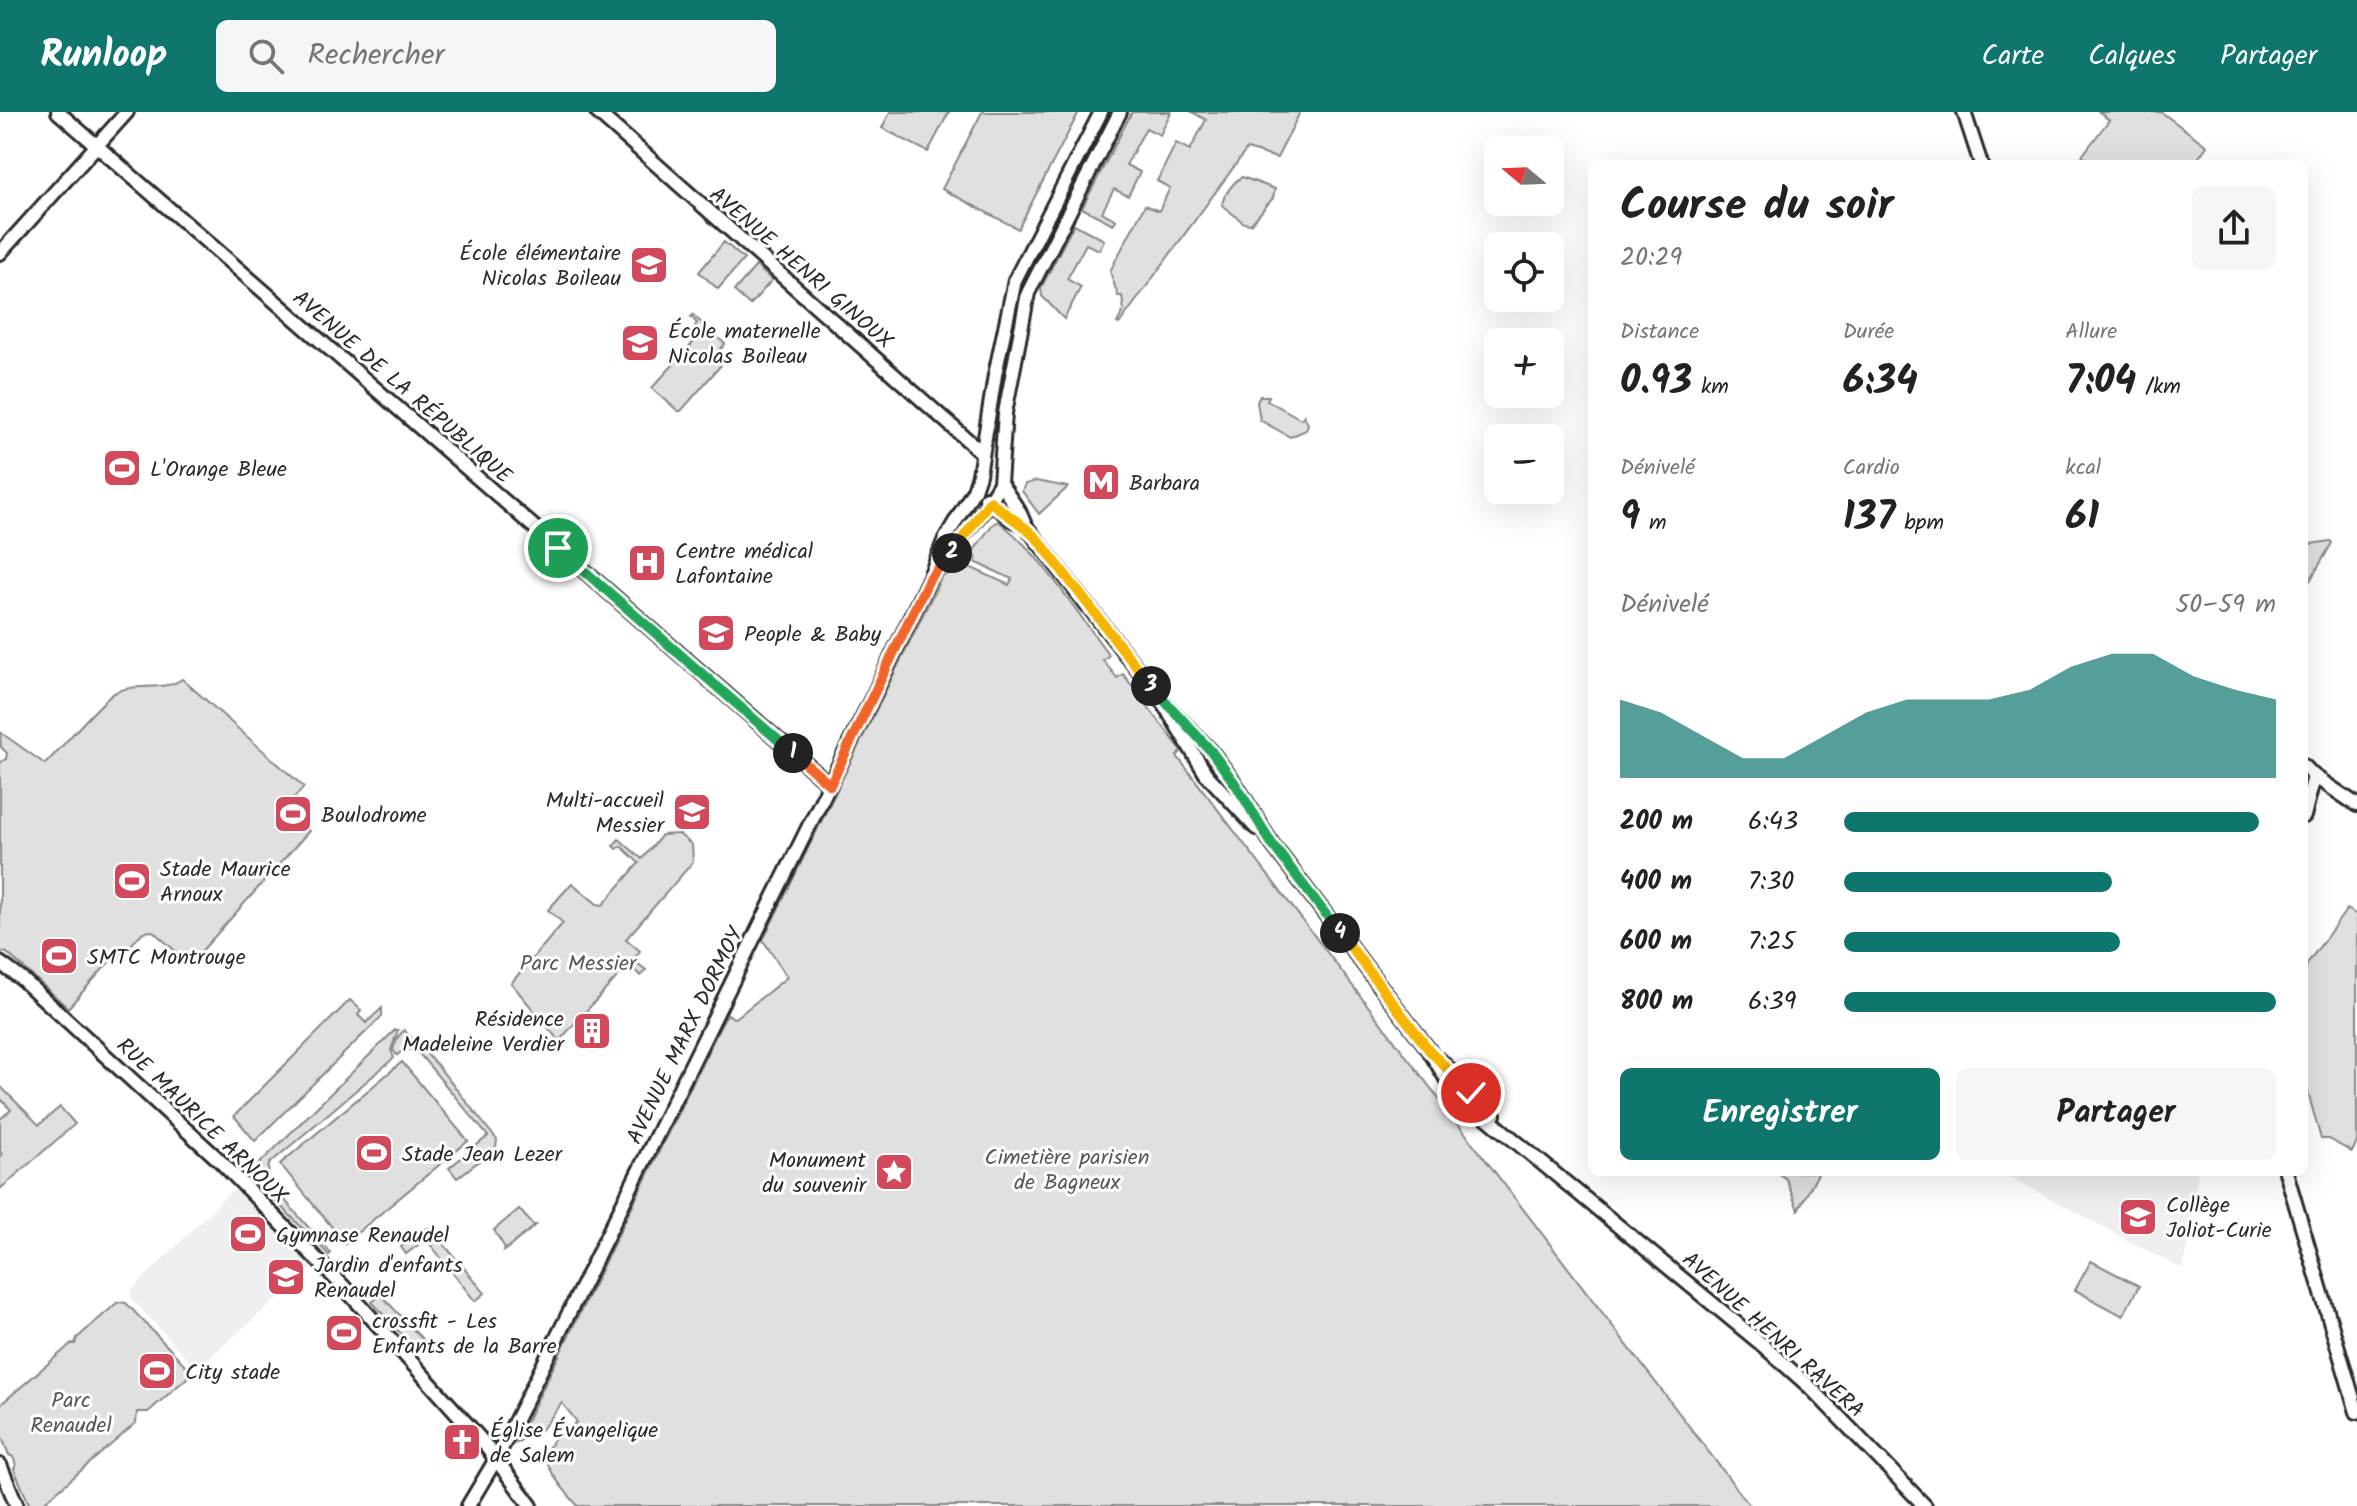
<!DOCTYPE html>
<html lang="fr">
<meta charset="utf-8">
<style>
body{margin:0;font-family:Kalam,sans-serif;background:#f6f6f6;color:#222;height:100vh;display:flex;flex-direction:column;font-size:30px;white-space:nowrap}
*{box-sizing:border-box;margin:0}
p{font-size:26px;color:#767676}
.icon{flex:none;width:44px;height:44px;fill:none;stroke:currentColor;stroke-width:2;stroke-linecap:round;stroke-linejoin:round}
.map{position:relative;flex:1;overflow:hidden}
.sheet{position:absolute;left:1588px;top:48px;width:720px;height:1016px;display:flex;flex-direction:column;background:#fff;border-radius:12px;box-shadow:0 8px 32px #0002}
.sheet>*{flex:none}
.needle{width:52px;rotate:289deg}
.buttons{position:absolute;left:1484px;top:24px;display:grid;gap:16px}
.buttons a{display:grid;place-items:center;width:80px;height:80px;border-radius:12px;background:#fff;box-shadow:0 8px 32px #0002;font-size:40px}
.pin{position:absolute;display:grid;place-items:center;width:68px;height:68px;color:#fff;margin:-34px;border:4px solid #fff;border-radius:50%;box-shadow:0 2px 8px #0007}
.km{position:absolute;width:40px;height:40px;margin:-20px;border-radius:50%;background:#222;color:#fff;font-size:22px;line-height:40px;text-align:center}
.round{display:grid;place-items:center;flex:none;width:84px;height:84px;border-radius:12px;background:#f6f6f6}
.summary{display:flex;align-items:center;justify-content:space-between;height:136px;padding:0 32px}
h1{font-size:44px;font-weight:600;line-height:60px}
.stats{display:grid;grid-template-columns:repeat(3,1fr);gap:12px;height:136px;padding:8px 32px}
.stats div{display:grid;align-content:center}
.stats b{font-size:40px;font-weight:600}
.stats small{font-size:22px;font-weight:400}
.stats p{font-size:22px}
.chart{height:224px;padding:16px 32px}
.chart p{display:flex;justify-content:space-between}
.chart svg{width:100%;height:144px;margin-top:8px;fill:#0f766e;opacity:.7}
.cta{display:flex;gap:16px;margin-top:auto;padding:16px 32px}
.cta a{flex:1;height:92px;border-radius:12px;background:#0f766e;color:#fff;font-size:32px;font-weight:600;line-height:92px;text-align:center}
.cta a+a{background:#f6f6f6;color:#222}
ul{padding:0 32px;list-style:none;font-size:26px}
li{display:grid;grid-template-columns:128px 96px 1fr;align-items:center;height:60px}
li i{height:20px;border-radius:10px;background:#0f766e}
header{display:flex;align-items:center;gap:48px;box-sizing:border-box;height:112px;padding:0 40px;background:#0f766e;color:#fff}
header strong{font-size:38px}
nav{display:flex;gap:44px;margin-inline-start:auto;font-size:28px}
.search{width:560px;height:72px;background:#f6f6f6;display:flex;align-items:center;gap:20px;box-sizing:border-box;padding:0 28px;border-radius:12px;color:#767676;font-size:30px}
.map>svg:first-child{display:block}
.built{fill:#efefef}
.green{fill:#e0e0e0;stroke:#868686;stroke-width:2}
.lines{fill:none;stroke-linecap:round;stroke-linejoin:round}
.secondary-casing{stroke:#2b2b2b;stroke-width:18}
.secondary{stroke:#fff;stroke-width:12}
.split-1-casing{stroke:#fff;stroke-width:16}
.split-2-casing{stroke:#fff;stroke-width:16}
.split-3-casing{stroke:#fff;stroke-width:16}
.split-4-casing{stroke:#fff;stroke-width:16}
.split-5-casing{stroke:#fff;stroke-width:16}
.split-1{stroke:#22a559;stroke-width:10}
.split-2{stroke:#f0652b;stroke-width:10}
.split-3{stroke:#f5b400;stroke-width:10}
.split-4{stroke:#22a559;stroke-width:10}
.split-5{stroke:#f5b400;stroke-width:10}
.labels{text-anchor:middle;stroke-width:6;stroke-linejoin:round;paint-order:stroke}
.poi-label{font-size:22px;fill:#2b2b2b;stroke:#fff;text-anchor:start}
.street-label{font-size:22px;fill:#2b2b2b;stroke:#fff}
.park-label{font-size:22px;fill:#585858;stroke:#fff}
</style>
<header>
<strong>Runloop</strong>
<div class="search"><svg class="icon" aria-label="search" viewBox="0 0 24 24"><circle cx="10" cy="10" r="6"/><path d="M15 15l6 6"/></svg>Rechercher</div>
<nav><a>Carte</a><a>Calques</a><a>Partager</a></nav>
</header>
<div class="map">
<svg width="2357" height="1394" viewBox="0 0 2357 1394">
<rect width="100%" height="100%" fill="#fff"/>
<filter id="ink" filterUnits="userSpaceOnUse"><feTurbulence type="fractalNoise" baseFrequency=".0125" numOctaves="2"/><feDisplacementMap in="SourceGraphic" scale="16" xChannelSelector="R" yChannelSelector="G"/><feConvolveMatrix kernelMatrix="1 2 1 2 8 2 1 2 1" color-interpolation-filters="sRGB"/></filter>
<g filter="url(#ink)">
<g class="built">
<path d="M 2001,1060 L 2198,1060 L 2184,1154 L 2180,1156 Z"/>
<path d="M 231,1079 L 239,1079 L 311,1153 L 310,1158 L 201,1253 L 193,1253 L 131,1186 L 131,1179 Z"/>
</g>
<g class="green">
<path d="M 890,0 L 949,0 L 928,40 L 882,16 Z"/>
<path d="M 982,0 L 1079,0 L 1018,117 L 942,77 Z"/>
<path d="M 1132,0 L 1171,0 L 1160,23 L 1146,16 L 1126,53 L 1140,60 L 1128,84 L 1114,77 L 1102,100 L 1116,108 L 1113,112 L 1082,96 Z"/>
<path d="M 1192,0 L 1300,0 L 1277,46 L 1247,37 L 1119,212 L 1117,211 L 1124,198 L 1122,184 L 1118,184 L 1110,159 L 1145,93 L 1159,99 L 1170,76 L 1157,69 L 1176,31 L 1190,38 L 1206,8 Z"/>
<path d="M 2099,0 L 2161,0 L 2207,34 L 2194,52 L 2093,52 L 2082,44 L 2109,8 Z"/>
<path d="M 1242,65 L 1275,77 L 1273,86 L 1251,112 L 1244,111 L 1222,93 C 1223,84 1234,69 1242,65 Z"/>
<path d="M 1074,112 L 1104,128 L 1099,138 L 1086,132 L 1067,167 L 1081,175 L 1064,207 L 1042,184 L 1041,176 Z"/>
<path d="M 724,130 L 744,147 L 718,177 L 699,160 Z"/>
<path d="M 756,154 L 772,168 L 750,193 L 734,179 Z"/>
<path d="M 693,203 L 725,232 L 713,246 L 721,253 L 681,299 L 678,299 L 652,276 L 702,221 L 695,214 L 697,211 L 691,205 Z"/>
<path d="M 1260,284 L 1269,284 L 1267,288 L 1301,307 L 1304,303 L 1308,312 L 1306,318 L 1290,325 L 1260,308 L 1257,290 Z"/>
<path d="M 1036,369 L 1068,375 L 1039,402 L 1022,379 L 1025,372 Z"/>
<path d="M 998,409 C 1040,440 1077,501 1109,543 L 1103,548 L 1117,566 L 1123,562 L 1182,639 L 1177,644 L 1750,1394 L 578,1394 C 567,1381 541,1355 548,1337 C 552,1325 568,1317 577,1310 L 562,1291 L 543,1316 L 516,1331 L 725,905 L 728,902 L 733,906 L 737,905 L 787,865 L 763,828 L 942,464 L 972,456 L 1009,473 L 1012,467 L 975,450 L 977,445 L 972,441 L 992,413 Z"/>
<path d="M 2330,429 L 2332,431 L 2304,479 L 2304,433 Z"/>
<path d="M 182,567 L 304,675 L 292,688 L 294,690 L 290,694 L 307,709 L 303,714 L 309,719 L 190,852 L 153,819 L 143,820 L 115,850 L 111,848 L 68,896 L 7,841 L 0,839 L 0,650 L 6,647 L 7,641 L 1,635 L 0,620 L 45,652 C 60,638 102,587 116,580 C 137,570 164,580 182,567 Z"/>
<path d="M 679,722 L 692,733 L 693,750 L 626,827 L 640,839 L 633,848 L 646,858 L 641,864 L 628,853 L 559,929 L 511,871 L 563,811 L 548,798 L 572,771 L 597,792 L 603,793 L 639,751 L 621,734 L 617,737 L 613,734 L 619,727 L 642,747 L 662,723 Z"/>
<path d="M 2347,797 L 2357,803 L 2357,1030 L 2352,1040 L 2329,1027 L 2321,1027 L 2304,966 L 2304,863 L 2307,852 Z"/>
<path d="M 350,888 L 361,898 L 358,903 L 366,911 L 382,896 L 382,904 L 255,1029 L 234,1004 Z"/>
<path d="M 395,918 L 398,918 L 391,938 L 394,946 L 269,1052 L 268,1063 L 288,1092 L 331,1141 L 329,1143 L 253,1066 L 253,1058 Z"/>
<path d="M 404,918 L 437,953 L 497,1028 L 496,1036 L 457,1066 L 449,1056 L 488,1024 L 417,939 L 405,937 L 397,943 L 393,938 L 397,926 Z"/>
<path d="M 402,950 L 468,1029 L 345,1131 L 280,1052 Z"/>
<path d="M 0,974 L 39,1013 L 60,995 L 75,1012 L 0,1077 L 0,1044 L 2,1042 L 0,1039 L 0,1007 L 11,998 L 0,986 Z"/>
<path d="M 1776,1060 L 1819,1060 L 1798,1098 L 1786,1067 Z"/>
<path d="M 519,1097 L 533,1113 L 536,1113 L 504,1139 L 505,1136 L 494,1118 Z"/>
<path d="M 430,1116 L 485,1181 L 475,1189 L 426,1127 L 406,1142 L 401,1135 L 423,1118 Z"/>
<path d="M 2091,1149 L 2139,1174 L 2123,1204 L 2075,1178 Z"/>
<path d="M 381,1183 L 425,1230 L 415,1237 L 372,1190 Z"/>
<path d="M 118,1190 L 126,1191 L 189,1257 L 187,1266 L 148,1300 L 137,1300 L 136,1311 L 40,1394 L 30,1394 L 14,1357 L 16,1353 L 13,1345 L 9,1343 L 0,1321 L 0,1293 L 71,1232 L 75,1232 L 77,1226 Z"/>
</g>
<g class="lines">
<g class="secondary-casing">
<g id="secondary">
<path d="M 58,0 L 830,673"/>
<path d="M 597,0 L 981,340"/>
<path d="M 1964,0 L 1981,52"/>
<path d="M 0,141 L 127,0"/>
<path d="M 1000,371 L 1019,399 L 1025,413 L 1162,589 L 1206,662 L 1256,716"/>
<path d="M 986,386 L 1011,407 L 1025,413"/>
<path d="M 936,458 L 983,399 L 1000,371 L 1005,301 L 1028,181 L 1120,0"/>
<path d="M 1162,589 L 1211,639 L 1236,673 L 1272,732 L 1429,938 L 1447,968 L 1463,986 L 1759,1230 L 1811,1276 L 1925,1394"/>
<path d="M 2304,654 L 2314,664 L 2357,693"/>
<path d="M 2304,704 L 2314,664"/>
<path d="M 0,851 L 23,868 L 218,1047 L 342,1173 L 483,1330 L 531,1394"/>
<path d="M 1440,948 L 1494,1003"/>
<path d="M 2286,1060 L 2357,1300"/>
<path d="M 0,1353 L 17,1394"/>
<path d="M 468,1394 L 496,1347 L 528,1284 L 876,578 L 929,467 L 945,427 L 974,378 L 979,363 L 995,263 L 1015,168 L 1101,0"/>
</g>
</g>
<use href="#secondary" class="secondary"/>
</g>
</g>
<g class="lines" filter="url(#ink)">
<g class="split-1-casing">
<path id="split-1" d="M 558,436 L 793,641"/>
</g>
<g class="split-2-casing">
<path id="split-2" d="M 793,641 L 830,673 L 929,467 L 952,441"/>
</g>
<g class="split-3-casing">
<path id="split-3" d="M 952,441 L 990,389 C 1008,405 1024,412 1040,430 L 1151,574"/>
</g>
<g class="split-4-casing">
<path id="split-4" d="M 1151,574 L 1211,639 L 1236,673 L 1272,732 L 1340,821"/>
</g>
<g class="split-5-casing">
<path id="split-5" d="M 1340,821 L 1429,938 L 1471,981"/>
</g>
<use href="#split-1" class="split-1"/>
<use href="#split-2" class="split-2"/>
<use href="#split-3" class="split-3"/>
<use href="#split-4" class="split-4"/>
<use href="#split-5" class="split-5"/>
</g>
<defs>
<g id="school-square" transform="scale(2)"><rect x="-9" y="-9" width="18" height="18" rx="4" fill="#d1495b" stroke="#fff"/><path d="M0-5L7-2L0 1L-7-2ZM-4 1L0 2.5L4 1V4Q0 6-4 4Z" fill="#fff"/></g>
<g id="stadium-square" transform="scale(2)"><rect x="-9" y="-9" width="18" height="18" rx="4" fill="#d1495b" stroke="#fff"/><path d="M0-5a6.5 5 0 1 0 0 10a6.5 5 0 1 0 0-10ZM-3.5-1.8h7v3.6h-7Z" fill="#fff"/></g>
<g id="metro-square" transform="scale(2)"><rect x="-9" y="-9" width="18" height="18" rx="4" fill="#d1495b" stroke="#fff"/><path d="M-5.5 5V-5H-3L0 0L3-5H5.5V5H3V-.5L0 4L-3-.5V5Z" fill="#fff"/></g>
<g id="hospital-square" transform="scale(2)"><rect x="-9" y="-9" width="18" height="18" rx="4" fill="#d1495b" stroke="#fff"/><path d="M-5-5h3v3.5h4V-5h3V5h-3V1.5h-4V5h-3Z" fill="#fff"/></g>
<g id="building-square" transform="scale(2)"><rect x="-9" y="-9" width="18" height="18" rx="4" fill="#d1495b" stroke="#fff"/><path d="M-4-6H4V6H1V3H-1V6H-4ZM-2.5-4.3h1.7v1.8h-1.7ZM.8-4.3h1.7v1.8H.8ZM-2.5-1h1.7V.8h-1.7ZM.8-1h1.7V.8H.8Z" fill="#fff"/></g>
<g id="sight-square" transform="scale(2)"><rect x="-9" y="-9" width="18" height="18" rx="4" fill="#d1495b" stroke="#fff"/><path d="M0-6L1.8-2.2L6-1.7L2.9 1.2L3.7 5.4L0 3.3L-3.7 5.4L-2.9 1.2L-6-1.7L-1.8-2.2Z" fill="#fff"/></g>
<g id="church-square" transform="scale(2)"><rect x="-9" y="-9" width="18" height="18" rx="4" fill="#d1495b" stroke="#fff"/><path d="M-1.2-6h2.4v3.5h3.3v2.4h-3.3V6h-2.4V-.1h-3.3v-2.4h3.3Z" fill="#fff"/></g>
</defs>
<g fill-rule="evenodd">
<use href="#school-square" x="649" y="153"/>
<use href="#school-square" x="640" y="231"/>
<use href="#stadium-square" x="122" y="356"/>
<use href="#metro-square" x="1101" y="370"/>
<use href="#hospital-square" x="647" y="451"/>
<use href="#school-square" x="716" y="521"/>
<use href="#school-square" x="692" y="700"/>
<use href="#stadium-square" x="293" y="702"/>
<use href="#stadium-square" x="132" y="769"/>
<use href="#stadium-square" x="59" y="844"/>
<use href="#building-square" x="592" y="919"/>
<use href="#stadium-square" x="374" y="1041"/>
<use href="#sight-square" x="894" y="1060"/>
<use href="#school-square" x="2138" y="1105"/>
<use href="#stadium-square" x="248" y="1122"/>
<use href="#school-square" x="286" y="1165"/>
<use href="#stadium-square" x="344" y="1221"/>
<use href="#stadium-square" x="157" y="1259"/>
<use href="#church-square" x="462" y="1330"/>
</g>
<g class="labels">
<g class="poi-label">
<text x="621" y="148" text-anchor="end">École élémentaire<tspan x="621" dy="25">Nicolas Boileau</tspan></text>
<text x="668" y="226">École maternelle<tspan x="668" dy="25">Nicolas Boileau</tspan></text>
<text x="150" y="364">L'Orange Bleue</text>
<text x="1129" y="378">Barbara</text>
<text x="675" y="446">Centre médical<tspan x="675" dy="25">Lafontaine</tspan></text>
<text x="744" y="529">People &amp; Baby</text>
<text x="664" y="695" text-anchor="end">Multi-accueil<tspan x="664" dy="25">Messier</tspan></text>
<text x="321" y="710">Boulodrome</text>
<text x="160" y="764">Stade Maurice<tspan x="160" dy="25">Arnoux</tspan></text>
<text x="87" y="852">SMTC Montrouge</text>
<text x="564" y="914" text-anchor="end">Résidence<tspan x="564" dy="25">Madeleine Verdier</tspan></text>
<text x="402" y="1049">Stade Jean Lezer</text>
<text x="866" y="1055" text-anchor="end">Monument<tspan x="866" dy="25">du souvenir</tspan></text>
<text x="2166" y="1100">Collège<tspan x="2166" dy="25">Joliot-Curie</tspan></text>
<text x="276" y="1130">Gymnase Renaudel</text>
<text x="314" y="1160">Jardin d'enfants<tspan x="314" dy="25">Renaudel</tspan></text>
<text x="372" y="1216">crossfit - Les<tspan x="372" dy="25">Enfants de la Barre</tspan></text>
<text x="185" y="1267">City stade</text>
<text x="490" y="1325">Église Évangelique<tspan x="490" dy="25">de Salem</tspan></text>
</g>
<g class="street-label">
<text transform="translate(802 155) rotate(41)" y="8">AVENUE HENRI GINOUX</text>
<text transform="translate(403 274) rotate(41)" y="8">AVENUE DE LA RÉPUBLIQUE</text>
<text transform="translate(684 923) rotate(-64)" y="8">AVENUE MARX DORMOY</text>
<text transform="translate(203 1008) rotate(44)" y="8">RUE MAURICE ARNOUX</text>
<text transform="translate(1774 1222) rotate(42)" y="8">AVENUE HENRI RAVERA</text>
</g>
<g class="park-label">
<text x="578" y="858">Parc Messier</text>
<text x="1067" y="1052">Cimetière parisien<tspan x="1067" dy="25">de Bagneux</tspan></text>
<text x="71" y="1295">Parc<tspan x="71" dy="25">Renaudel</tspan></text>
</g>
</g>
</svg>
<div class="buttons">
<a><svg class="needle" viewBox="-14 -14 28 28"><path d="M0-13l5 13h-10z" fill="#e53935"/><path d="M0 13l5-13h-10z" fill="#767676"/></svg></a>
<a><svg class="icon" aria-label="locate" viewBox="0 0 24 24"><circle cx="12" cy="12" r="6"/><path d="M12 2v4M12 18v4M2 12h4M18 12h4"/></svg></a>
<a>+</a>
<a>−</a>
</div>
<div class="pin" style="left:558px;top:436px;background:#1e9e55"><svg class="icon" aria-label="arrive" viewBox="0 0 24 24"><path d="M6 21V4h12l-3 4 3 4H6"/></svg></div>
<div class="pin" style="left:1471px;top:981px;background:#d93025"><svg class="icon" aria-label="check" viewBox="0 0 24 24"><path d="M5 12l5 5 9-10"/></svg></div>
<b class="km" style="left:793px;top:641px">1</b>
<b class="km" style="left:952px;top:441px">2</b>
<b class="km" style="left:1151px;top:574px">3</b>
<b class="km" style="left:1340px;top:821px">4</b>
<section class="sheet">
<div class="summary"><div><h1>Course du soir</h1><p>20:29</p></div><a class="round"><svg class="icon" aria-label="share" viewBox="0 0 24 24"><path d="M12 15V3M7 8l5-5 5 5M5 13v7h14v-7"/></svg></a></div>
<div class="stats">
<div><p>Distance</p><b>0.93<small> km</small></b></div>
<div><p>Durée</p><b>6:34</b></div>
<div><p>Allure</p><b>7:04<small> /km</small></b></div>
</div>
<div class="stats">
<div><p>Dénivelé</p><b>9<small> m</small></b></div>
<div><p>Cardio</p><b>137<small> bpm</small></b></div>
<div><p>kcal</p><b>61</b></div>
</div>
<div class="chart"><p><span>Dénivelé</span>50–59 m</p>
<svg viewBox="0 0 160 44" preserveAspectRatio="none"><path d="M0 44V20L10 24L20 31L30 38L40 38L50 31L60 24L70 20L80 20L90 20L100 17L110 10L120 6L130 6L140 13L150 17L160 20V44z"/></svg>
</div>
<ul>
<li><b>200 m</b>6:43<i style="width:96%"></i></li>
<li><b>400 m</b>7:30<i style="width:62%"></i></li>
<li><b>600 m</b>7:25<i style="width:64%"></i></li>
<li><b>800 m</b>6:39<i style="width:100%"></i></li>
</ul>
<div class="cta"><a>Enregistrer</a><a>Partager</a></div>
</section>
</div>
